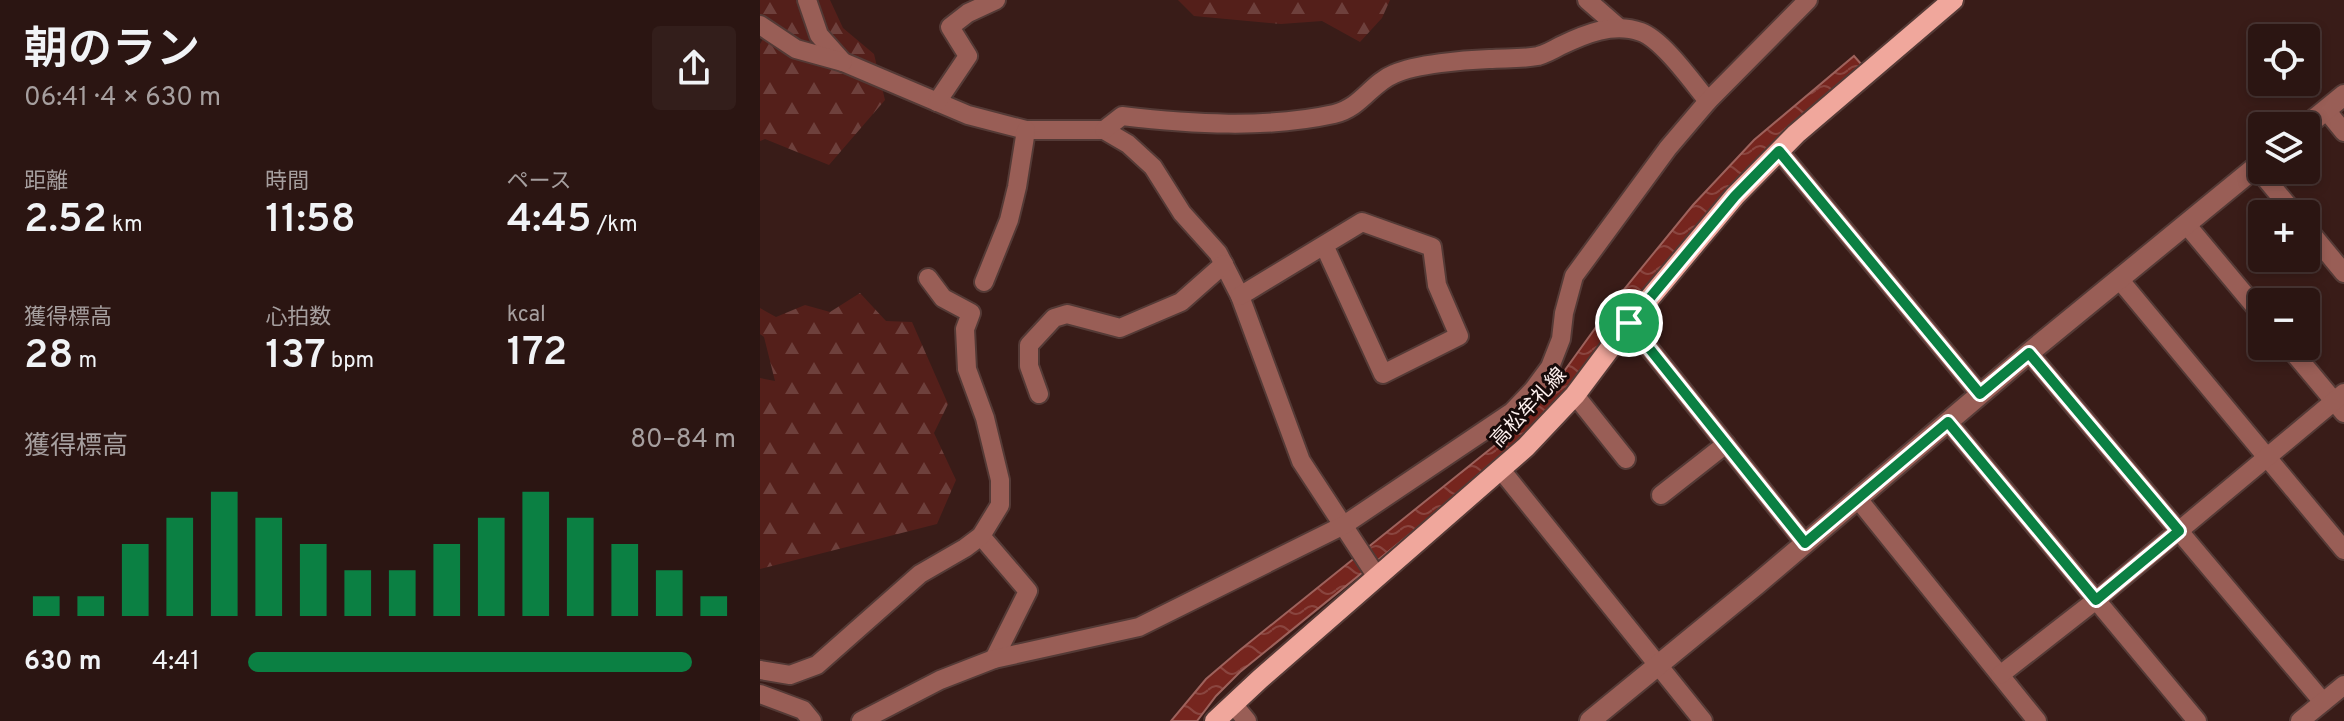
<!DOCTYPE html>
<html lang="ja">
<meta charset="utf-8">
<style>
body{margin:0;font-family:Overpass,"Noto Sans JP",sans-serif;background:#331e1b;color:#f1f3f6;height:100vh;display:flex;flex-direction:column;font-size:30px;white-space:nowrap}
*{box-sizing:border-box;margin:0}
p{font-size:26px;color:#a69f9f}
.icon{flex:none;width:44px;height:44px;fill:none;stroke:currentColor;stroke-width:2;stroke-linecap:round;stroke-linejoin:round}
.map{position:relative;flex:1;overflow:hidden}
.panel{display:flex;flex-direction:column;background:#2b1512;width:760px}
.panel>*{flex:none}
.fabs{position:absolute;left:1488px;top:24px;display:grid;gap:16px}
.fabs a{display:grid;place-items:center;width:72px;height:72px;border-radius:8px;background:#2b1512;box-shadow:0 4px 12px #0003,0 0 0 2px #473432;font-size:40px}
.pin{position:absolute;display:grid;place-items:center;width:68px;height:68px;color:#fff;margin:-34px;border:4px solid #fff;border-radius:50%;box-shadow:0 2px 8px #0007}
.round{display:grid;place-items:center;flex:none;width:84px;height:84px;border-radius:8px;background:#331e1b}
.overview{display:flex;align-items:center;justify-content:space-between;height:136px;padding:0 24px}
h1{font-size:44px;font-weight:600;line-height:60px}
.metrics{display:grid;grid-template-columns:repeat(3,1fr);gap:12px;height:136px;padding:8px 24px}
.metrics div{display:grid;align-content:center}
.metrics b{font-size:40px;font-weight:600}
.metrics small{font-size:22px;font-weight:400}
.metrics p{font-size:22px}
.chart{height:224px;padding:16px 24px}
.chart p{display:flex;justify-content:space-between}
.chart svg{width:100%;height:144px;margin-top:8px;stroke:#0b8043;stroke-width:6}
ul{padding:0 24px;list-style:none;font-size:26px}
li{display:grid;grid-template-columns:128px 96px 1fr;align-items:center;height:60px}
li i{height:20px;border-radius:10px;background:#0b8043}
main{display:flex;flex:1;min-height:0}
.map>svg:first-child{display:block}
.forest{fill:url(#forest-firs)}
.water{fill:url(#water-waves);stroke:#9e625c;stroke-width:2}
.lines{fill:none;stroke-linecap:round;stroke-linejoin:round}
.minor-casing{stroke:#543a36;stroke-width:22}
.tertiary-casing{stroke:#543a36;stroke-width:24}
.primary-casing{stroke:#543a36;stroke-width:24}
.minor{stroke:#995e56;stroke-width:18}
.tertiary{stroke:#995e56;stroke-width:20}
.primary{stroke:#f0a79c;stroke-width:20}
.route-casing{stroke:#fff;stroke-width:16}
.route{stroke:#0b8043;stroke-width:10}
.labels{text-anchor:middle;stroke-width:6;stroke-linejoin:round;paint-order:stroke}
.street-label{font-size:20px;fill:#fdf0ee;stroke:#170a09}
</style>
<main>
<section class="panel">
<div class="overview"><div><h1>朝のラン</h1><p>06:41 · 4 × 630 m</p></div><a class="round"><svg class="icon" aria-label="share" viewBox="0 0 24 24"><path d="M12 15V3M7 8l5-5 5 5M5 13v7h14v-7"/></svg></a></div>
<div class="metrics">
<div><p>距離</p><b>2.52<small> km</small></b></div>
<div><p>時間</p><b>11:58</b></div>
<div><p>ペース</p><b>4:45<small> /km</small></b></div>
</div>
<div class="metrics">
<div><p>獲得標高</p><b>28<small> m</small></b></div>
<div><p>心拍数</p><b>137<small> bpm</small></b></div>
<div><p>kcal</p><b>172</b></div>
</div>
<div class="chart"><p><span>獲得標高</span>80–84 m</p>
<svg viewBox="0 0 160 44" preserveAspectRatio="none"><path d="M5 44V38M15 44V38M25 44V22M35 44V14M45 44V6M55 44V14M65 44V22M75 44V30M85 44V30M95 44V22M105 44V14M115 44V6M125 44V14M135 44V22M145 44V30M155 44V38"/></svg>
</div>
<ul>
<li><b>630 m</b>4:41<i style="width:91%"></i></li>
</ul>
</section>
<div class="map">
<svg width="1584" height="721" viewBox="0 0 1584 721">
<defs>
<pattern id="forest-firs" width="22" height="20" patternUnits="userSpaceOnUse" patternTransform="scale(2)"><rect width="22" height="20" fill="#541f1a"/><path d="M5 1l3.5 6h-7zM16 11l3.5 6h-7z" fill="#6e403c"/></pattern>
<pattern id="water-waves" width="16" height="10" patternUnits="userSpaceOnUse" patternTransform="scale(2)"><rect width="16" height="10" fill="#76251e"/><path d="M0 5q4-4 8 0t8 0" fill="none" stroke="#8a453f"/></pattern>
</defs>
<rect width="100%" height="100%" fill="#391c18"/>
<g class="forest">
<path d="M 0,0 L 70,0 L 83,28 L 114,54 L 125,100 L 69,165 L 5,139 L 0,141 L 0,44 L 13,22 L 0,14 Z"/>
<path d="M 418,0 L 630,0 L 622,18 L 600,42 L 562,21 L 521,24 L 434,16 Z"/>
<path d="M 100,293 L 126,321 L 152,322 L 188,404 L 174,433 L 196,480 L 177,524 L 0,569 L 0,378 L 15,381 L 4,337 L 0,334 L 0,308 L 16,317 L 45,305 L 70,312 Z"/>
</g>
<path class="water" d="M 1094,56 L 1102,65 L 807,391 L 735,465 L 480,672 L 456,696 L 437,721 L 411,721 L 446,679 L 480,650 L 744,438 L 797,381 L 857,298 L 933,205 L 994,140 Z"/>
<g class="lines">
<g class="minor-casing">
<g id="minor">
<path d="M 47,0 L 59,35 L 83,62 L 208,115 L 266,130 L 344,130 L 368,144 L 393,167 L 422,213 L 458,253 L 480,296 L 541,461 L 617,577"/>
<path d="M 827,0 L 858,27"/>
<path d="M 0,25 L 36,49 L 83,62"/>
<path d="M 177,102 L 208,56 L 190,27 L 208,13 L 236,0"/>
<path d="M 1566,110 L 1584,132"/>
<path d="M 344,130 L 362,116 C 431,124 506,129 574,114 C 601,108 611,83 634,74 C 656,64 704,60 729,59 C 746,58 762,59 778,56 C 785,54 793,50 800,46 C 825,34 853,22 881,32 C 903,40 933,83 948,101"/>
<path d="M 1019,151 L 1220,394"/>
<path d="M 1496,167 L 1535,214"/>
<path d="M 1426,224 L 1502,315"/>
<path d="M 1546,227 L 1584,273"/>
<path d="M 1359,279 L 1584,550"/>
<path d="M 224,282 L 249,220 L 257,187 L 266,130"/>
<path d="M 480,296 L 602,222 L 672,247 L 677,285 L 699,336 L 623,374 L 564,245"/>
<path d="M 869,323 L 1045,543"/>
<path d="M 1528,346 L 1584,413"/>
<path d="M 1269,353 L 1563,702"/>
<path d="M 279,394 L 269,366 L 269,345 L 294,318 L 307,314 L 360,328 L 421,302 L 464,264"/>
<path d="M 815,395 L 866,459"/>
<path d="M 1188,422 L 1437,721"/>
<path d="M 742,471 L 943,721"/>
<path d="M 901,495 L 966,444"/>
<path d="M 1098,499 L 1277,721"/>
<path d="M 221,536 L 268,591 L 234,659"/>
<path d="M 0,670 L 30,675 L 57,665 L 160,574 L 205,548 L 221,536 L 240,505 L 240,480 L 225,418 L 207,369 L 205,329 L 211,313 L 183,298 L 168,278"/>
<path d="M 1240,675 L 1336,600 L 1584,393"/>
<path d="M 0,694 L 43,710 L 52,721"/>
<path d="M 473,704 L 487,721"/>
<path d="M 101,721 L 180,680 L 234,659 L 379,627 L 584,525 L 752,412 L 773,390 L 790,367 L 801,339 L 804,313 L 814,276 L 908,148 L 948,101 L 1048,0"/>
<path d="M 1540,721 L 1584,685"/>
</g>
</g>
<g class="tertiary-casing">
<g id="tertiary">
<path d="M 1546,126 L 1584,95"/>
<path d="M 830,721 L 996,585 L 1269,353 L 1502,162"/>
</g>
</g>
<g class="primary-casing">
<path id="primary" d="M 455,721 L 500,679 L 766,447 L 815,395 L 869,323 L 975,196 L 1036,134 L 1193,0"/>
</g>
<use href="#minor" class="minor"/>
<use href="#tertiary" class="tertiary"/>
<use href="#primary" class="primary"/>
</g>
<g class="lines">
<g class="route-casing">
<path id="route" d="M 1019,151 L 1220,394 L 1269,353 L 1419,531 L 1336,600 L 1188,422 L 1045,543 L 869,323 L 975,196 Z"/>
</g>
<use href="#route" class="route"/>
</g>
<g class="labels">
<g class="street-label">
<text transform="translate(768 407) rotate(-47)" y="7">高松牟礼線</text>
</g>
</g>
</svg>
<div class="fabs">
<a><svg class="icon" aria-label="locate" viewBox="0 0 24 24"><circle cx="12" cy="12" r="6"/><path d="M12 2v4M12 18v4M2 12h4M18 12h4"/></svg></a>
<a><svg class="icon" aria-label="layers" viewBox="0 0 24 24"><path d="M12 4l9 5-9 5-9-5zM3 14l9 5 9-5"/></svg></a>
<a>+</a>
<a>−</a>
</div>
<div class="pin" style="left:869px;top:323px;background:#1e9e55"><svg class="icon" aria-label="arrive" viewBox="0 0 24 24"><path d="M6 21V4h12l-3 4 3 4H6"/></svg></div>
</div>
</main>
